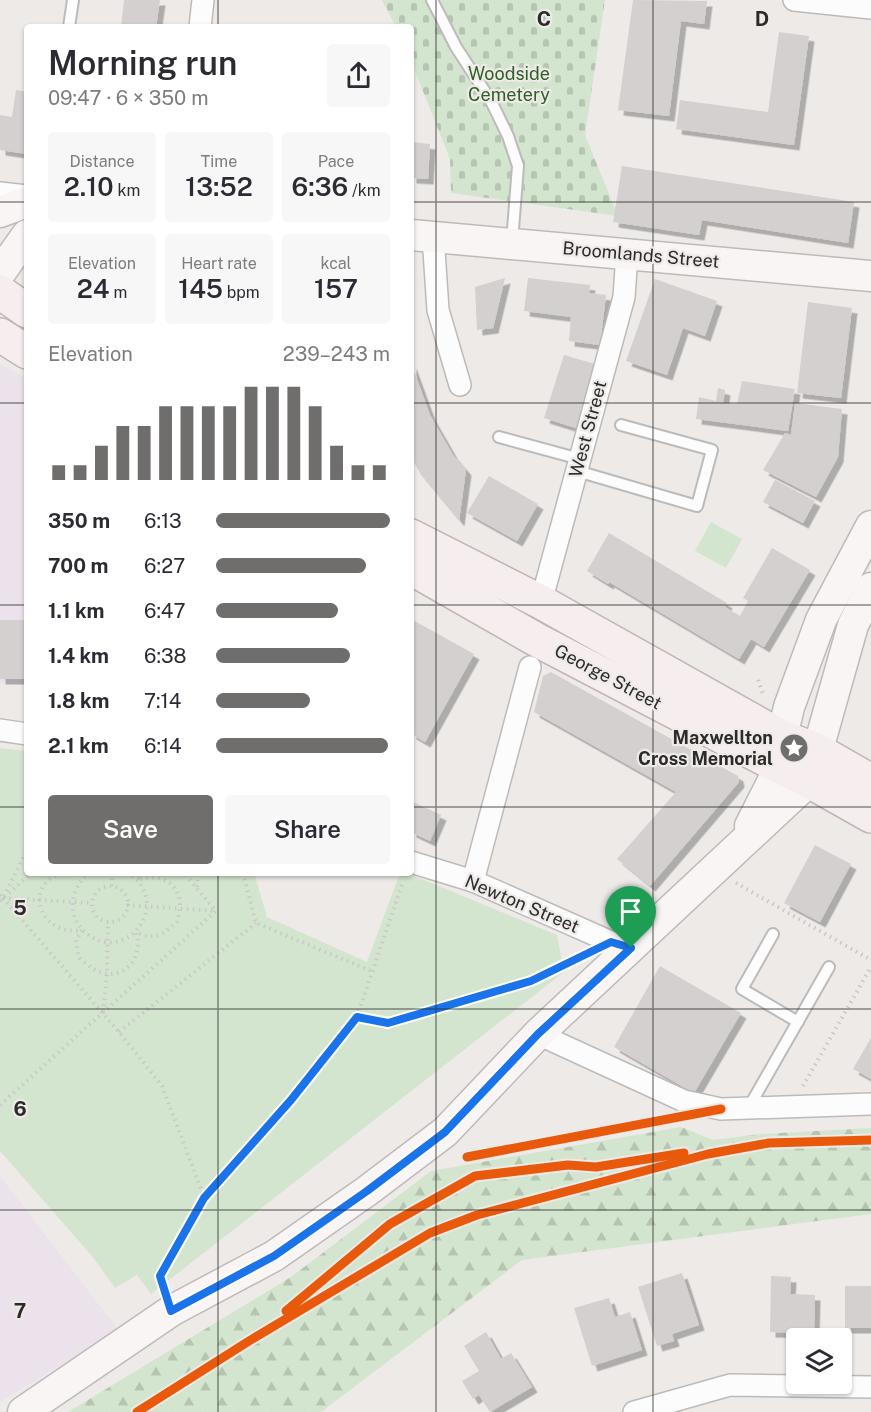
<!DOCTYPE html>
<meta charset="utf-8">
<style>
body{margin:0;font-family:"Public Sans",sans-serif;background:#f7f7f7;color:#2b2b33;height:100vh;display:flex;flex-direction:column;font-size:22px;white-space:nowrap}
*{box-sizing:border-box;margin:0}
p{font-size:20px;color:#7c7c81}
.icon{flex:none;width:33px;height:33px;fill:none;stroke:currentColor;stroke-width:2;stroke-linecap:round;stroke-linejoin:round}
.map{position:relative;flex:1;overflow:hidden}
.sheet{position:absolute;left:24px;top:24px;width:390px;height:852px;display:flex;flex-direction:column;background:#fff;border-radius:6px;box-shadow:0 2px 4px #0004}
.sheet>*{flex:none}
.buttons{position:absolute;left:786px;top:1328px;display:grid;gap:12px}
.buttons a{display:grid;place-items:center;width:66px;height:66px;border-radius:6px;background:#fff;box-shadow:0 2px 4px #0004;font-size:30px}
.pin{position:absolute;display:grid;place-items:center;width:51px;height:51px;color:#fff;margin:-62px -26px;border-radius:50% 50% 50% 0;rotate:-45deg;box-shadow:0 0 6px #0007}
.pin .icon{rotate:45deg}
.round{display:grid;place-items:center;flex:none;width:63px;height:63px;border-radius:6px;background:#f7f7f7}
.summary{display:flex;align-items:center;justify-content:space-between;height:102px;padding:0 24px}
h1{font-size:33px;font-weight:600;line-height:45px}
.metrics{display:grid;grid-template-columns:repeat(3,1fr);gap:9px;height:102px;padding:6px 24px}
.metrics div{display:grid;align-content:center;border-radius:6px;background:#f7f7f7;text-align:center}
.metrics b{font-size:26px;font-weight:600}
.metrics small{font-size:16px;font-weight:400}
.metrics p{font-size:16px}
.chart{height:168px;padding:12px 24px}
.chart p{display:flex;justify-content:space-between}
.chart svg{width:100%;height:108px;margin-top:6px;stroke:#706e6c;stroke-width:6}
.cta{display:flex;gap:12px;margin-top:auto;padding:12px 24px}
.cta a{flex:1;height:69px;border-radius:6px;background:#706e6c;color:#fff;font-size:24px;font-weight:600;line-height:69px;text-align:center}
.cta a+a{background:#f7f7f7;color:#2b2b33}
ul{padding:0 24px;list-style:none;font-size:20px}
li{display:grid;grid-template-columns:96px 72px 1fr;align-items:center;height:45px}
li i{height:15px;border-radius:8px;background:#706e6c}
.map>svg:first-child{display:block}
.education{fill:#ebe2ec}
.forest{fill:url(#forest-firs)}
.cemetery{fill:url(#cemetery-stones)}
.park{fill:#d4e5cf}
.building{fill:#d3d0cf;filter:url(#shadow)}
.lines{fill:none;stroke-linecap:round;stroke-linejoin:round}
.lane-casing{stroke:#bdbbba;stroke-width:14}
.street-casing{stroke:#bdbbba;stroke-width:24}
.secondary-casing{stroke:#bdbbba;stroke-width:33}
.primary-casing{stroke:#c2b5b4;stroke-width:36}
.path{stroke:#c9c8c8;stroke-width:4;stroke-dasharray:1.5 4.5;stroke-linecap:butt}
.lane{stroke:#fcfcfc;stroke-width:10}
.street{stroke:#fcfcfc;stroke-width:21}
.secondary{stroke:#f9f5f5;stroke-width:30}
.primary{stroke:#f6eeee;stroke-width:33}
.cycleway-casing{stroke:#eeeae7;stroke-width:13}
.cycleway{stroke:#e8590c;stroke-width:9}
.route-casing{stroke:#fff;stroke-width:12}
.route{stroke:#1a73e8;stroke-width:8}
.grid{fill:none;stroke:#2c2b2a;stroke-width:1.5;stroke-opacity:0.55}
.labels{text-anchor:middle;stroke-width:4.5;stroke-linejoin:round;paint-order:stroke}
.park-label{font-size:18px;fill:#306028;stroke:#eeeae7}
.street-label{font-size:18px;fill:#2c2b2a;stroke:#eeeae7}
.poi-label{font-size:18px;font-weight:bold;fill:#2c2b2a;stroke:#eeeae7;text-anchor:end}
.grid-label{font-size:20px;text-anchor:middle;font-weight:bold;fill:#2c2b2a;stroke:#eeeae7;stroke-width:4.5;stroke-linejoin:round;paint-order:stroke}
</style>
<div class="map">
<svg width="871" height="1412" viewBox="0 0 871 1412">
<defs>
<pattern id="forest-firs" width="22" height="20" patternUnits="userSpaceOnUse" patternTransform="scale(1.5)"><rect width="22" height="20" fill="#d4e5cf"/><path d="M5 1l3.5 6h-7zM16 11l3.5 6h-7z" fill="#b6c5b2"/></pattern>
<pattern id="cemetery-stones" width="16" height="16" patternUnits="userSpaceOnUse" patternTransform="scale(1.5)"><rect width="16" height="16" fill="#d4e5cf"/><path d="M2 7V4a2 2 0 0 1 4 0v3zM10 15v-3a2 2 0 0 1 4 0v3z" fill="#b6c5b2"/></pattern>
<filter id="shadow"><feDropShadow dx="5.5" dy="5.5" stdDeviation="0" flood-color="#0004"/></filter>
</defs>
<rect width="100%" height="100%" fill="#edeae8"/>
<g class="education">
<path d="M 0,364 L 27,379 L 27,685 L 0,683 Z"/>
<path d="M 0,1176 L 118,1330 L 0,1402 Z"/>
</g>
<path class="forest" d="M 681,1127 L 713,1140 L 761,1134 L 871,1128 L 871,1214 L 522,1260 L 321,1412 L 68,1412 L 291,1277 L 431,1171 Z"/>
<path class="cemetery" d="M 382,0 L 605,0 L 585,135 L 618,216 L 451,193 L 450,159 L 411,61 L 411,27 L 396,27 Z"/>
<g class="park">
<path d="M 711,522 L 742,539 L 726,568 L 695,551 Z"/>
<path d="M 0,748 L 27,751 L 27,873 L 254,873 L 267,917 L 367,962 L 400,873 L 407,873 L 557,935 L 564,972 L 151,1294 L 137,1275 L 115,1288 L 92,1256 L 0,1151 Z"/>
</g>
<g class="building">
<path d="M 124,0 L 160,0 L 156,27 L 121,27 Z"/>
<path d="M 633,0 L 707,1 L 704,24 L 681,21 L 669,116 L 618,110 Z"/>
<path d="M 779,32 L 809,36 L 794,145 L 676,129 L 680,100 L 768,112 Z"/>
<path d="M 16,90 L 27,92 L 27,154 L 0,150 L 0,115 L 12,117 Z"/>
<path d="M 411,142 L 430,144 L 428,179 L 411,178 Z"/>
<path d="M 622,166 L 854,202 L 848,243 L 702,220 L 699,235 L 613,222 Z"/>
<path d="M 505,278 L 493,328 L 477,330 L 475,287 Z"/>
<path d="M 528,278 L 590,285 L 589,293 L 606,295 L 600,345 L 569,341 L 571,317 L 524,311 Z"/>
<path d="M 655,279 L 717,301 L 705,336 L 683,328 L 667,375 L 626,361 Z"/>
<path d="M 808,302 L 852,308 L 841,398 L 797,393 Z"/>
<path d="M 564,355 L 595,364 L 576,428 L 544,418 Z"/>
<path d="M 411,363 L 430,415 L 453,455 L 466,470 L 459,521 L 421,475 L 411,457 Z"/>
<path d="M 742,381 L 795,389 L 788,431 L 696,419 L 699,397 L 716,401 L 718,388 L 725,390 L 723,403 L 737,404 Z"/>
<path d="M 795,403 L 842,409 L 838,457 L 816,497 L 763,470 L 785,433 L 791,435 Z"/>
<path d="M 489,476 L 538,504 L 517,541 L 467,513 Z"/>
<path d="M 775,480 L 815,501 L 803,523 L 763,502 Z"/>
<path d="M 609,533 L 727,603 L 725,607 L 740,616 L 748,601 L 743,598 L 772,548 L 810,570 L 764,647 L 751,639 L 739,659 L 609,582 L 608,584 L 587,571 Z"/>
<path d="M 411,619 L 474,654 L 425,742 L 411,734 Z"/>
<rect x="0" y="620" width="27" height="59"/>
<path d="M 551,672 L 738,776 L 739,782 L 650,886 L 617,859 L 676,792 L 534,712 L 543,676 Z"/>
<path d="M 411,801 L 441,815 L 430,841 L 411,832 Z"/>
<path d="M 815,845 L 851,864 L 820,922 L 784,903 Z"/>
<path d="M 660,966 L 741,1013 L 694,1093 L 614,1047 Z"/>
<path d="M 871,1038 L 871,1079 L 853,1069 Z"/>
<path d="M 682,1273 L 699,1325 L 672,1334 L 674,1341 L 657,1346 L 638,1287 Z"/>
<path d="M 771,1276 L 791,1277 L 790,1294 L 815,1295 L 814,1333 L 770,1332 Z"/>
<rect x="845" y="1286" width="26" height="42"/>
<path d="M 609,1298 L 615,1317 L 630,1312 L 642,1350 L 592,1366 L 574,1308 Z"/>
<path d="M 486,1332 L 501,1359 L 511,1353 L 532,1387 L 490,1412 L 479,1395 L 473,1399 L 462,1381 L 479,1371 L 464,1346 Z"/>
</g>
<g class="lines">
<g class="lane-casing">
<g id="lane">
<path d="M 432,0 L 456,47 L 491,101 L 508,136 L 518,166 L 512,242"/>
<path d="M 69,27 L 73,0"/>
<path d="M 499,437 L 580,459"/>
<path d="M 577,471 L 697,506 L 712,450 L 621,425"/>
<path d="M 773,934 L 742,989 L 798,1022"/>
<path d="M 749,1107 L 829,967"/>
</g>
</g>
<g class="street-casing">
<g id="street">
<path d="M 794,0 L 871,8"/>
<path d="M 200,27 L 203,0"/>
<path d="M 0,193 L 27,196"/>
<path d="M 433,236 L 438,310 L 460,385"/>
<path d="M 541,602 L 624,297 L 627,255"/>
<path d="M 0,730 L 27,734"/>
<path d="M 411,862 L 473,881 L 611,942 L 631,948"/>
<path d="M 473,881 L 530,667"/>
<path d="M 538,1034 L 684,1101 L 721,1109 L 871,1104"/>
<path d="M 634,1412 L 730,1385 L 871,1387"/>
</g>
</g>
<g class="secondary-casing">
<g id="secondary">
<path d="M 0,212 L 27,202"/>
<path d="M 411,235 L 871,276"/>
<path d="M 0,273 L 27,235"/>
<path d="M 750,826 L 780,767 L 782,737 L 789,707 L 821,620 L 871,526"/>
<path d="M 23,1412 L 171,1311 L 274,1256 L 367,1191 L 445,1132 L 538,1034 L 809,781 L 853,625 L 871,588"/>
</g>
</g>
<g class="primary-casing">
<g id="primary">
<path d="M 0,292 L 27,311"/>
<path d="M 0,335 L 27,352"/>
<path d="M 411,536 L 541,602 L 782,737 L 817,750 L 871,781"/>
<path d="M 411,568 L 537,640 L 780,767 L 809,781 L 871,816"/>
</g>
</g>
<g class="path">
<path d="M 758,680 L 763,694"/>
<path d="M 61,873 C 21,888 42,937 82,930 L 76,940 C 77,945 77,953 80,958 C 80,959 86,964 87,964 C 113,988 146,965 136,932 C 155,941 162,935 177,922 C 179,913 182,903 178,894 C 172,878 152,874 138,880 L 141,873"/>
<path d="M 90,873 C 78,881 72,894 73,908 C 73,917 78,926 85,932 C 124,967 174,905 129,873"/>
<path d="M 243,873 L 256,923 L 371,971"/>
<path d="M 736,883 L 871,960"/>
<path d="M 112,886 L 112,873"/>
<circle cx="110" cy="904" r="18"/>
<path d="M 197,887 L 198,873"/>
<path d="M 0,895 L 3,898 L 27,850"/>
<path d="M 3,898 L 119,1032 L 162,1086 L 204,1197"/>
<path d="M 3,898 L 92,903"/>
<path d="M 0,901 L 31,873"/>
<path d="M 127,905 L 216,911"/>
<path d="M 103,1012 L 107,974 L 108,922"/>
<path d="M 357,1017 L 403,881"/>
<path d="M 119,1032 L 256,923"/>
<path d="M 803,1086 L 871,967"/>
<path d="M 0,1105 L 216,911 L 184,873"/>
<path d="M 164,1288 L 160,1276 L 204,1198 L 291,1100 L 357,1017 L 388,1022 L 531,981 L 579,958"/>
</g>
<use href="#lane" class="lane"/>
<use href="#street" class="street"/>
<use href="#secondary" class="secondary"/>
<use href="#primary" class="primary"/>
<g class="cycleway-casing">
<g id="cycleway">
<path d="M 467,1157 L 721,1109"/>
<path d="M 286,1311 L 390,1224 L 475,1176 L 568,1165 L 596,1167 L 684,1153"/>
<path d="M 137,1412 L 249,1341 L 430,1233 L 477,1215 L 708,1154 L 769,1143 L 871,1140"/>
</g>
</g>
<use href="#cycleway" class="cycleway"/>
</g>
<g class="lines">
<g class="route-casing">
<path id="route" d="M 611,942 L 631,948 L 538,1034 L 445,1132 L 367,1191 L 274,1256 L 171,1311 L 160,1276 L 204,1198 L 291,1100 L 357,1017 L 388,1023 L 531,981 Z"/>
</g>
<use href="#route" class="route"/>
</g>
<path class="grid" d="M 218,0 L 218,27M 436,0 L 436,1412M 653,0 L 653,1412M 0,202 L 27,202M 411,202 L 871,202M 0,403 L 27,403M 411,403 L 871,403M 0,605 L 27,605M 411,605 L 871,605M 0,807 L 27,807M 411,807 L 871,807M 218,873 L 218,1412M 0,1009 L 871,1009M 0,1210 L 871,1210"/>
<defs>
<g id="sight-disc" transform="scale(1.5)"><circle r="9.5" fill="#706e6c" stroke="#eeeae7"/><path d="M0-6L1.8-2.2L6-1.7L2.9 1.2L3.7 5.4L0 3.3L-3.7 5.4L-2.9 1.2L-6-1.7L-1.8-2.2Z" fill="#fff"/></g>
</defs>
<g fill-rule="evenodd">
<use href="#sight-disc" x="794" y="748"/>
</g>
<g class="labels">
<g class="park-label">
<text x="509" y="80">Woodside<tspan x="509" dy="21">Cemetery</tspan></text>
</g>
<g class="street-label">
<text transform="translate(641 255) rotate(5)" y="6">Broomlands Street</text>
<text transform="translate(588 429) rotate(-75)" y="6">West Street</text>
<text transform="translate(608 677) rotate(28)" y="6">George Street</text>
<text transform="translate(522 904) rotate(23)" y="6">Newton Street</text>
</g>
<g class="poi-label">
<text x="773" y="744">Maxwellton<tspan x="773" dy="21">Cross Memorial</tspan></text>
</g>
</g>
<g class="grid-label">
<text x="544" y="26">C</text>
<text x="762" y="26">D</text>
<text x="20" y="915">5</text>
<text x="20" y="1116">6</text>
<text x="20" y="1318">7</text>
</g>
</svg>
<div class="buttons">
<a><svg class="icon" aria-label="layers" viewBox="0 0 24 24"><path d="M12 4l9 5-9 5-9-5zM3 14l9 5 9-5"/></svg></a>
</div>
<div class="pin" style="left:631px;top:948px;background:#1e9e55"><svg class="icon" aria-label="arrive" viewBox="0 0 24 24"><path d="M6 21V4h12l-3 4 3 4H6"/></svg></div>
<section class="sheet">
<div class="summary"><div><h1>Morning run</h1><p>09:47 · 6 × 350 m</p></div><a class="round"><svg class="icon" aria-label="share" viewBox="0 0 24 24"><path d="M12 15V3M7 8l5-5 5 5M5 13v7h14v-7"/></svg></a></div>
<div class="metrics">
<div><p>Distance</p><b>2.10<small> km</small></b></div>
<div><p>Time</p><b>13:52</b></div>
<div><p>Pace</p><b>6:36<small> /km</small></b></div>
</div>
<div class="metrics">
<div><p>Elevation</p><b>24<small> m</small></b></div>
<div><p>Heart rate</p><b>145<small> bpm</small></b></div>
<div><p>kcal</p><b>157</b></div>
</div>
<div class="chart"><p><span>Elevation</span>239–243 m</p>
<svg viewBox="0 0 160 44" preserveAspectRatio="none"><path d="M5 44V38M15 44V38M25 44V30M35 44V22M45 44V22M55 44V14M65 44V14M75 44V14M85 44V14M95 44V6M105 44V6M115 44V6M125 44V14M135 44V30M145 44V38M155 44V38"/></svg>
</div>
<ul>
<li><b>350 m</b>6:13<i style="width:100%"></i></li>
<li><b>700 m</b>6:27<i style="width:86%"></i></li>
<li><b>1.1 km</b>6:47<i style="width:70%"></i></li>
<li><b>1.4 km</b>6:38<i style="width:77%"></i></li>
<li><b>1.8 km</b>7:14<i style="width:54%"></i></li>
<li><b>2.1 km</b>6:14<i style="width:99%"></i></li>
</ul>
<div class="cta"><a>Save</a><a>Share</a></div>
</section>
</div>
